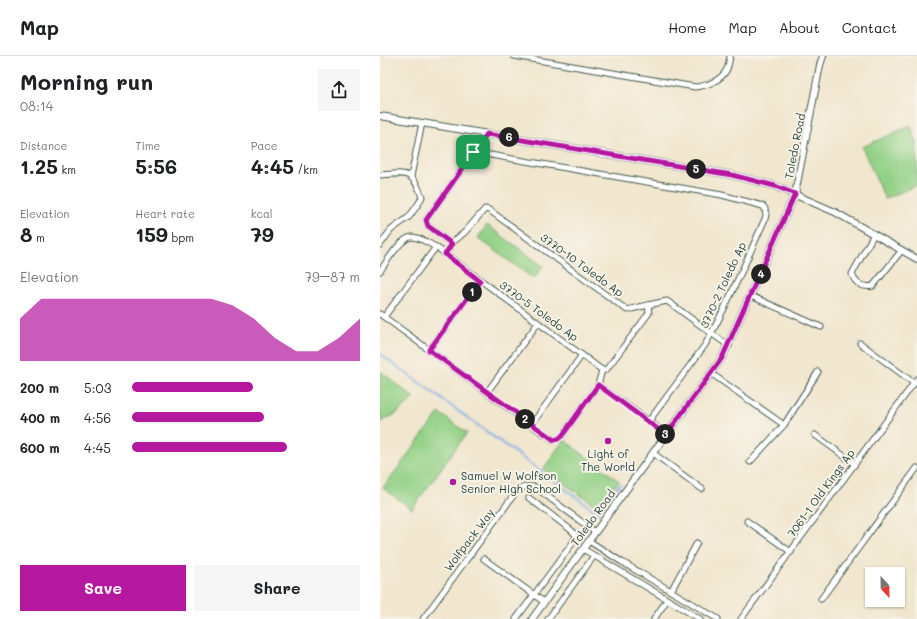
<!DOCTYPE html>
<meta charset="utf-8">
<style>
body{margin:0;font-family:Mali,sans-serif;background:#f6f6f6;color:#202124;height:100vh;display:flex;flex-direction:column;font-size:15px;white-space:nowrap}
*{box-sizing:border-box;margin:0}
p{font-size:13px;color:#757577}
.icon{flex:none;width:22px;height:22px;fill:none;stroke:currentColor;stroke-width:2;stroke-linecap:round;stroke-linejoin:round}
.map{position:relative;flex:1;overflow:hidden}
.drawer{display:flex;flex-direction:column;background:#fff;width:380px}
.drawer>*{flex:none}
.needle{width:26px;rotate:158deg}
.fabs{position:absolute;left:485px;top:511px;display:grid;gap:8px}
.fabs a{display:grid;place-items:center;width:40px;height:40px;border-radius:0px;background:#fff;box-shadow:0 1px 3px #0004;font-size:20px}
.pin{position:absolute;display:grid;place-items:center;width:34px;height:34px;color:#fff;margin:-17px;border-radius:8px;box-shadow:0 2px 6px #0006}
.km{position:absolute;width:20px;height:20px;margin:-10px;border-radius:50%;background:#222;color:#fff;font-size:11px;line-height:20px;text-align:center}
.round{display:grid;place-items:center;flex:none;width:42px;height:42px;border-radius:0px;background:#f6f6f6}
.summary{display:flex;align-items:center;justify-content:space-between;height:68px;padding:0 20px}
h1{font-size:22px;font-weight:800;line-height:30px}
.stats{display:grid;grid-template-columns:repeat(3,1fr);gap:6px;height:68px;padding:4px 20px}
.stats div{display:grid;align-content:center}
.stats b{font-size:20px;font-weight:800}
.stats small{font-size:11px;font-weight:400}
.stats p{font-size:11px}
.chart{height:112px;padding:8px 20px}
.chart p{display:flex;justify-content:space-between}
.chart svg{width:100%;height:72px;margin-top:4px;fill:#b5179e;opacity:.7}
.button{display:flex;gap:8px;margin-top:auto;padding:8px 20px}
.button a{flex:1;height:46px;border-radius:0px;background:#b5179e;color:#fff;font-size:16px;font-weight:800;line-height:46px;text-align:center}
.button a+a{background:#f6f6f6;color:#202124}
ul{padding:0 20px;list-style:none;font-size:13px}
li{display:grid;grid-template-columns:64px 48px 1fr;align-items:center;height:30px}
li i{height:10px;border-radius:5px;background:#b5179e}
header{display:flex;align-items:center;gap:24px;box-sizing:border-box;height:56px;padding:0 20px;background:#fff;border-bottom:1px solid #e0e0e0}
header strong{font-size:19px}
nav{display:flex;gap:22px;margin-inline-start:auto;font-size:14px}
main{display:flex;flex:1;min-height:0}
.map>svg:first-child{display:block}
.green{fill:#93d186;stroke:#59875d}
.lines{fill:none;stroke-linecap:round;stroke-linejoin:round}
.stream{stroke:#7daee9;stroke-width:2}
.minor-casing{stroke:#3e564b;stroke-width:7}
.tertiary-casing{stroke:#3e564b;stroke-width:8}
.minor{stroke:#fff;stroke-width:5}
.tertiary{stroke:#fff;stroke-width:6}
.route-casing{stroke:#fff;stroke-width:8}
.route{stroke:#b5179e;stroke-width:5}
.poi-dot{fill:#b5179e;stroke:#f7f3e8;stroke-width:1.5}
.labels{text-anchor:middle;stroke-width:4;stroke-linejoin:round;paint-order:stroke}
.street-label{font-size:11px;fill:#1f3d34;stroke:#f7f3e8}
.poi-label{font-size:11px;fill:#1f3d34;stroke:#f7f3e8}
</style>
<header>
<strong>Map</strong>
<nav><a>Home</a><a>Map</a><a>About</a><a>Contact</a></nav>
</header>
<main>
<section class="drawer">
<div class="summary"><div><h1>Morning run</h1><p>08:14</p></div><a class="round"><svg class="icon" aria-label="share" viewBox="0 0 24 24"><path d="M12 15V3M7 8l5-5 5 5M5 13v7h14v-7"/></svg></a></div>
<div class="stats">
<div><p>Distance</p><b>1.25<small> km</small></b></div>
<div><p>Time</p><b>5:56</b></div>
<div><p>Pace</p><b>4:45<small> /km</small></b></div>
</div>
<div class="stats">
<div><p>Elevation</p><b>8<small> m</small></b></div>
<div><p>Heart rate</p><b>159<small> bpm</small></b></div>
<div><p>kcal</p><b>79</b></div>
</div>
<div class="chart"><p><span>Elevation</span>79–87 m</p>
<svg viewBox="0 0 160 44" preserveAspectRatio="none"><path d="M0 44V18L10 6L20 6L30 6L40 6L50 6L60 6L70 6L80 6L90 6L100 10L110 18L120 30L130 38L140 38L150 30L160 18V44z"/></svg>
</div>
<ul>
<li><b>200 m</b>5:03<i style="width:53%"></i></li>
<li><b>400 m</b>4:56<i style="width:58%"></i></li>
<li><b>600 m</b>4:45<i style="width:68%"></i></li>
</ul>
<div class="button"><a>Save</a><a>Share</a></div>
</section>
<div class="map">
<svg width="537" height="563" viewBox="0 0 537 563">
<rect width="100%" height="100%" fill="#f7f3e8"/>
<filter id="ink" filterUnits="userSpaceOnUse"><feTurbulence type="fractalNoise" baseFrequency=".025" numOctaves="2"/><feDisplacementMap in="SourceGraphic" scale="8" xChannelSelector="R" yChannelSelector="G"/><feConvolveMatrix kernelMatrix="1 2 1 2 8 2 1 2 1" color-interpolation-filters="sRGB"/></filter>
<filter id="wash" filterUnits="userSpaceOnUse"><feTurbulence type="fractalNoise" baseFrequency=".012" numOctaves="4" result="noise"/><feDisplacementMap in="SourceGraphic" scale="16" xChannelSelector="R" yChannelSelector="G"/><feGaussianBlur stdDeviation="0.9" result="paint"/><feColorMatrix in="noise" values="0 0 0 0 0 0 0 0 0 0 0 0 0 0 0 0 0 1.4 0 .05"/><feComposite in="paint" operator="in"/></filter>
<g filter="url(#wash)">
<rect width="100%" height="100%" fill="#f1e6ce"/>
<g class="green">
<path d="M 530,70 L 537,86 L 537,129 L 505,143 L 482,91 Z"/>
<path d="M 107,169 L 163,210 L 154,223 L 98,182 Z"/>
<path d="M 0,315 L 34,342 L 16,358 L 0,366 Z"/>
<path d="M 59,357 L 87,377 L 32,453 L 3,432 Z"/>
<path d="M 184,384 L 239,425 L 218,451 L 163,413 Z"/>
</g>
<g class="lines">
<path class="stream" d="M 0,298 L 218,457 L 240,428"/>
</g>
</g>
<g filter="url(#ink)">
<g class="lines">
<g class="minor-casing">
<g id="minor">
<path d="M 134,0 L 315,31 C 327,30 342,24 347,13 C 349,9 349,4 350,0"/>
<path d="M 93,96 L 342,139 L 383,150 L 385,153 L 386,159 L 385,163 C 366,205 348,249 325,289 L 269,365 L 218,329"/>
<path d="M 0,119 C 26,117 33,114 42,141 L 39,147 L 29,161 L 11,174 L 0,189"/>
<path d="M 31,120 L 42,67"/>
<path d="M 494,178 L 472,218 C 475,228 483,232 493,230 L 522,194"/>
<path d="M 72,188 L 48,170 L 46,164 L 107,78"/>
<path d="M 0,215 C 6,207 21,181 32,181 C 40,181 48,187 56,191 L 222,314"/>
<path d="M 371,240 L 441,271"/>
<path d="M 268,249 L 287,245 L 349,290"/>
<path d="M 0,258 L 157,373 L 174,384 L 178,383 L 182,380 L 218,329 L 222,314 L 226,314 L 269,257 L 268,249 L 247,254 L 109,154 L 105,153 L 85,176 L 74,185 L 65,198"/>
<path d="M 4,261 L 56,191"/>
<path d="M 480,287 L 534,327"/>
<path d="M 49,294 L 100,225"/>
<path d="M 332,318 L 404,369"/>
<path d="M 107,336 L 158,267"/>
<path d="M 269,365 L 287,379"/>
<path d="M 152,368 L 202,299"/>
<path d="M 435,379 L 475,408"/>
<path d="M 273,397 L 322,433"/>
<path d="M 370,406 L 404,369 L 438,316"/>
<path d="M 367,465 L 411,496"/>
<path d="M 209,485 L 242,506 L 338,563"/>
<path d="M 203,493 L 320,563"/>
<path d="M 104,503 L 164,546"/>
<path d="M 291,535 L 317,487"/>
<path d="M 441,543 L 537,412"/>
<path d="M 43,563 L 136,436 C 142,431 147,429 155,431 L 215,476"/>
<path d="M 136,563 L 194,485 L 196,479 L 191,474 L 149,442"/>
<path d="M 168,563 L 214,500"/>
<path d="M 274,563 L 287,544"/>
<path d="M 361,563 L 537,323"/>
</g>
</g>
<g class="tertiary-casing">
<g id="tertiary">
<path d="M 0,60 L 352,119 L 395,130 L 455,156 L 537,203"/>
<path d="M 152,563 L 342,302 L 415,138 L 440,9 L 443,0"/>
</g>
</g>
<use href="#minor" class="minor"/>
<use href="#tertiary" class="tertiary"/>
</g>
</g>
<g class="lines" filter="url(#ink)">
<g class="route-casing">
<path id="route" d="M 107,78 L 352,119 L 395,130 L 415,138 L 342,302 L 286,379 L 218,329 L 182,380 L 178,383 L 174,384 L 49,294 L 100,225 L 65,198 L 72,188 L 48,170 L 46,164 Z"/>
</g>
<use href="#route" class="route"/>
</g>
<g class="poi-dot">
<circle cx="228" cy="385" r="4"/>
<circle cx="73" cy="426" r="4"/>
</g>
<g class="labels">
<g class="street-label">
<text transform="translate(415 90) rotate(-79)" y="4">Toledo Road</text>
<text transform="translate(202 209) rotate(36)" y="4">3770-10 Toledo Ap</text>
<text transform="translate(343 229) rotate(-65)" y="4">3770-2 Toledo Ap</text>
<text transform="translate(159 255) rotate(36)" y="4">3770-5 Toledo Ap</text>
<text transform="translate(441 437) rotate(-54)" y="4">7061-1 Old Kings Ap</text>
<text transform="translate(213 462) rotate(-54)" y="4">Toledo Road</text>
<text transform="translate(89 484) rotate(-53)" y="4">Wolfpack Way</text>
</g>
<g class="poi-label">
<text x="228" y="402">Light of<tspan x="228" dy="13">The World</tspan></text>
<text x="81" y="424" text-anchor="start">Samuel W Wolfson<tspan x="81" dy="13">Senior High School</tspan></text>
</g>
</g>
</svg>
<div class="fabs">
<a><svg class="needle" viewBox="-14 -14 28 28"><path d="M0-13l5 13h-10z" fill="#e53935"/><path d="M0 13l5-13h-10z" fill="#757577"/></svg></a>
</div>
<div class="pin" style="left:93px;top:96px;background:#1e9e55"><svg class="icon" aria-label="arrive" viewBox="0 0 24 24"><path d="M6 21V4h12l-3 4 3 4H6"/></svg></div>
<b class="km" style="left:92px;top:236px">1</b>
<b class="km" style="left:145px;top:363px">2</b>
<b class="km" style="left:285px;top:378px">3</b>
<b class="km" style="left:381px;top:218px">4</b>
<b class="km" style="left:316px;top:113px">5</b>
<b class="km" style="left:129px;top:81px">6</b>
</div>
</main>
